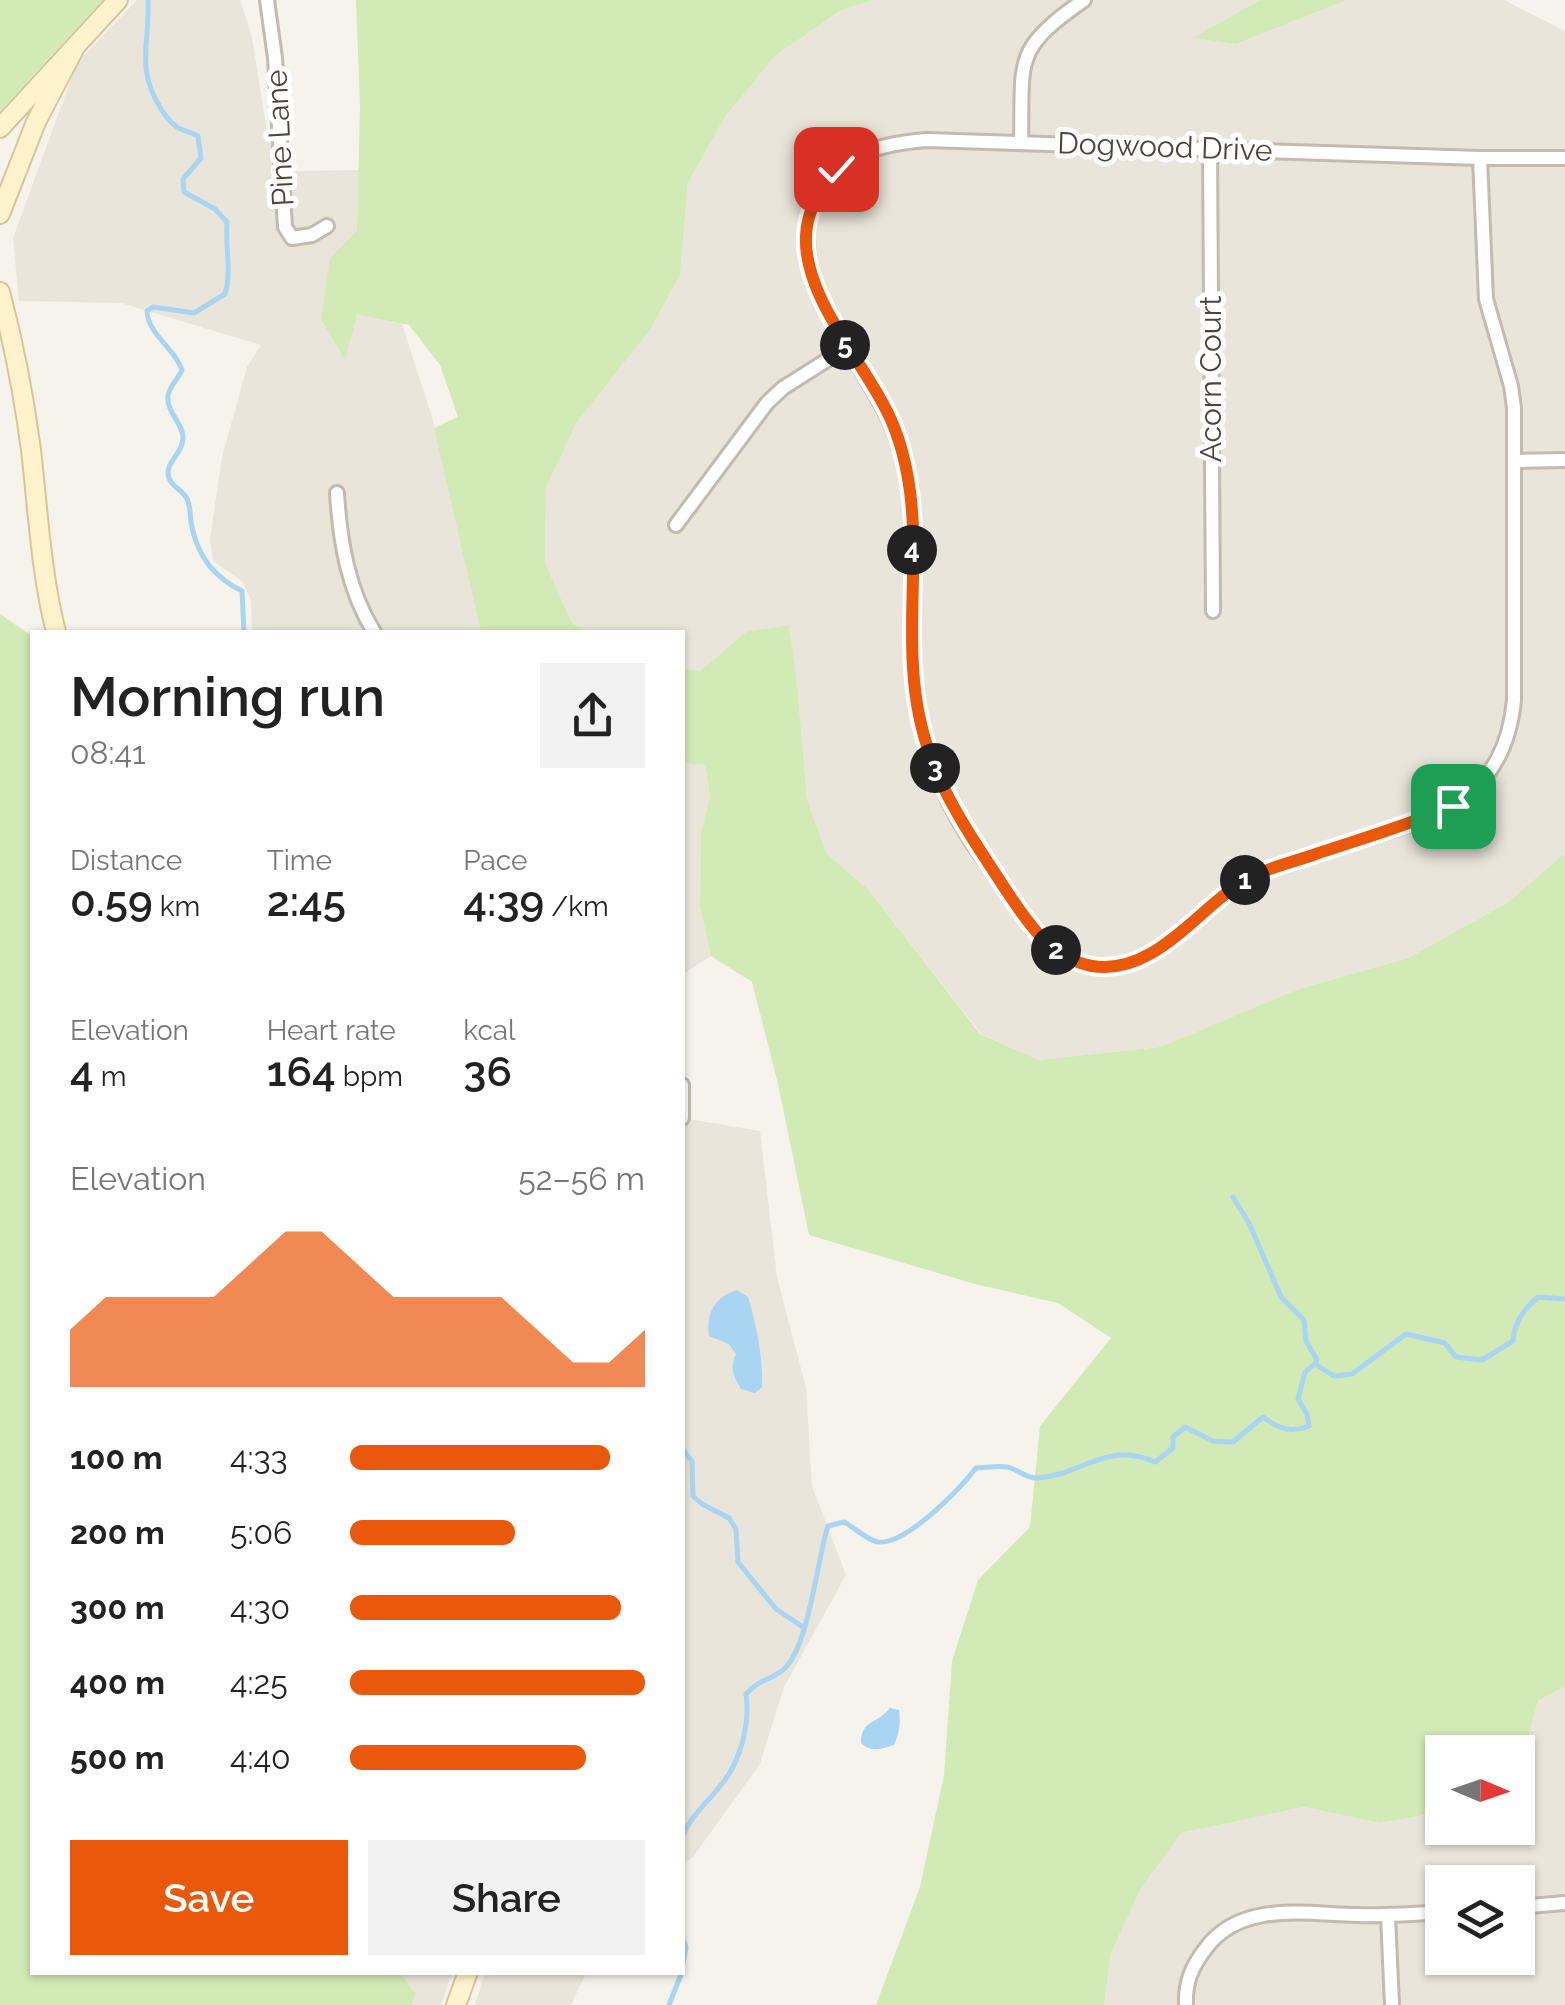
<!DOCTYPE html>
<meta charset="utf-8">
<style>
body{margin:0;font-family:Raleway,sans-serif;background:#f2f2f2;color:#222;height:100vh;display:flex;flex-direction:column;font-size:38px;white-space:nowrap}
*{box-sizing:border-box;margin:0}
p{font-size:32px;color:#767676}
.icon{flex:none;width:55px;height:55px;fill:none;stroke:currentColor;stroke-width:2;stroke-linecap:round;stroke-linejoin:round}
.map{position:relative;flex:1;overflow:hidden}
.details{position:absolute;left:30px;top:630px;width:655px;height:1345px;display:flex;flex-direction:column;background:#fff;border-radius:0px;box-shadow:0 2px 8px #0004}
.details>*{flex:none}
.needle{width:65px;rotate:92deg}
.buttons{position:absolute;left:1425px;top:1735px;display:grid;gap:20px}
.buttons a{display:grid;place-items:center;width:110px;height:110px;border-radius:0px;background:#fff;box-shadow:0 2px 8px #0004;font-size:50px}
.pin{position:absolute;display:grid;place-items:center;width:85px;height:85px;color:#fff;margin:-42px;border-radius:20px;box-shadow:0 5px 15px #0006}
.km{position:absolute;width:50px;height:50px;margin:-25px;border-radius:50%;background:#222;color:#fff;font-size:28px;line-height:50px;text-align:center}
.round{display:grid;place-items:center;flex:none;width:105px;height:105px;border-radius:0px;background:#f2f2f2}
.overview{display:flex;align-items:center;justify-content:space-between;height:170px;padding:0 40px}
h1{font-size:55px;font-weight:600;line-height:75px}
.figures{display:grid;grid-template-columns:repeat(3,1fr);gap:15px;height:170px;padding:10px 40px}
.figures div{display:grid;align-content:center}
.figures b{font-size:42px;font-weight:600}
.figures small{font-size:28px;font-weight:400}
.figures p{font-size:28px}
.chart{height:280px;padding:20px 40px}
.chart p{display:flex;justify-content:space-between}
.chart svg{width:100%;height:180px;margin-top:10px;fill:#ea580c;opacity:.7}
.primary-button{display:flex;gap:20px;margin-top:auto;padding:20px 40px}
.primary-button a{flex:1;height:115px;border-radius:0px;background:#ea580c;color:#fff;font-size:40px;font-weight:600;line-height:115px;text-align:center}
.primary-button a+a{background:#f2f2f2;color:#222}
ul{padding:0 40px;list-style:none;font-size:32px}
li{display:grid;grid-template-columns:160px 120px 1fr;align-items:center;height:75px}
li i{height:25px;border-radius:12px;background:#ea580c}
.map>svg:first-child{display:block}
.residential{fill:#eae5da;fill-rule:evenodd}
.green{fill:#d2eab5}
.water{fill:#a9d4f2}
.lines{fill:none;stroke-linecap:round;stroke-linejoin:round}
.stream{stroke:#a9d4f2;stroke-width:5}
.street-casing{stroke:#c2bbae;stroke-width:18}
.secondary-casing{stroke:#d6c79b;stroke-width:22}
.street{stroke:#fff;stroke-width:12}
.secondary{stroke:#fff3cd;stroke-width:18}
.route-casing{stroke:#fff;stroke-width:20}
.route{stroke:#ea580c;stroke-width:12}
.labels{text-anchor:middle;stroke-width:10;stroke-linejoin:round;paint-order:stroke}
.street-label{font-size:30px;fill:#4b4439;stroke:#fff}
</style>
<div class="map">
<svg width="1565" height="2005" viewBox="0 0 1565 2005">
<rect width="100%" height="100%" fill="#f6f3ec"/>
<g class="residential">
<path d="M 137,0 L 240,0 L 252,37 L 267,132 L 296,171 L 359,170 L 357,230 L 330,258 L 344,359 L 357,315 L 402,324 L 432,417 L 482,632 L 252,632 L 251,600 L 242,581 L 213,561 L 210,539 L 222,457 L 247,367 L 261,345 L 121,303 L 19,301 L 13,238 L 77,63 Z"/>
<path d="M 873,0 L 1260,0 L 1195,38 L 1236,44 L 1347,0 L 1504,0 L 1565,31 L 1565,853 L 1507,903 L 1408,958 L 1299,989 L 1160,1047 L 1039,1060 L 981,1034 L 868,889 L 826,853 L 807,799 L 798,693 L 746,632 L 700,671 L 683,668 L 682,632 L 589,632 L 572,623 L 545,563 L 546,488 L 577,422 L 650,330 L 680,275 L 688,183 L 725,117 L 775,56 L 841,10 Z"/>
<path d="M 683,763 L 705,765 L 710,795 L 701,834 L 700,906 L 711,956 L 683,974 Z"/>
<path d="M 682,1118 L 760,1131 L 777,1277 L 806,1388 L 812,1486 L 846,1575 L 784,1687 L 760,1764 L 693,1857 L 683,1864 Z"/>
<path d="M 1565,1686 L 1565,2005 L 1104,2005 L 1111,1953 L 1140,1890 L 1181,1833 L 1304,1807 L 1380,1823 L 1424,1815 L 1442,1790 L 1442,1828 L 1518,1828 L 1518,1752 L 1484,1752 L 1525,1748 L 1538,1701 ZM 1442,1882 L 1518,1882 L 1518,1958 L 1442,1958 Z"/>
<path d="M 400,1973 L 452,1973 L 441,2005 L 412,2005 L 416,1994 Z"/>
<path d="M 485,1973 L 485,1972 L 586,1973 L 571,2005 L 475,2005 Z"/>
</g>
<g class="green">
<path d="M 0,0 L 103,0 L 0,111 Z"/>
<path d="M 356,0 L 873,0 L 841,10 L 775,56 L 725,117 L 688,183 L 680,275 L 650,330 L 577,422 L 546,488 L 545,563 L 572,623 L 589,632 L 481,632 L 434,428 L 458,417 L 440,365 L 409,325 L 357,315 L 345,360 L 321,319 L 330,258 L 357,230 L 360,106 Z"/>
<path d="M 1260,0 L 1347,0 L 1236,44 L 1193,38 Z"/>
<path d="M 0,614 L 32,636 L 32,1972 L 400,1973 L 416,1994 L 412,2005 L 0,2005 Z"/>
<path d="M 789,625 L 798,693 L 807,799 L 826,853 L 868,889 L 980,1034 L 1039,1060 L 1160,1047 L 1299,989 L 1408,958 L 1507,903 L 1565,853 L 1565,1686 L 1538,1701 L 1525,1749 L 1442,1752 L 1442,1790 L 1424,1815 L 1380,1823 L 1304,1807 L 1181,1833 L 1140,1890 L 1111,1953 L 1104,2005 L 876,2005 L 920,1887 L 944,1775 L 952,1661 L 978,1580 L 1030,1527 L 1040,1426 L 1111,1338 L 1058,1303 L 975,1284 L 809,1235 L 778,1084 L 752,982 L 711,956 L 700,906 L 701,834 L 710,795 L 705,765 L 682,763 L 683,668 L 700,671 L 746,632 Z"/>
</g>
<g class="water">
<path d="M 737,1290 L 748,1297 C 757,1327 763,1357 762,1387 L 755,1393 L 741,1389 C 734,1376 729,1368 736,1354 L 729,1344 L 709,1336 C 706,1314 714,1297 737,1290 Z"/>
<path d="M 890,1708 L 899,1710 C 901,1722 899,1734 894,1745 C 882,1749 871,1753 861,1743 C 861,1720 876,1725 890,1708 Z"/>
</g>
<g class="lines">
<g class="stream">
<path d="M 148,0 C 150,45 135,67 161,109 C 165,115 170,123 177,127 C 183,131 191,132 198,136 L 201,158 L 183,179 L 184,192 L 215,209 L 227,222 C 225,248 232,271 225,294 L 194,313 L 153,307 L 147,311 C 148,335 175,348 182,370 C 178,379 169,387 168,396 C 166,412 184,424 183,439 C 182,454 168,460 168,473 C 169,486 180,488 186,497 C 192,507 189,517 192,527 C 198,557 215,578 242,591 L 244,632"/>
<path d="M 1233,1197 L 1249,1223 L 1281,1297 L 1304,1320 L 1306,1341 L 1317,1360 L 1315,1364"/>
<path d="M 682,1449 L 692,1461 L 693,1496 L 702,1504 L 729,1518 L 736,1529 L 738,1562 L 776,1609 L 803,1627"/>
<path d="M 682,1837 C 692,1814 707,1803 721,1785 C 741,1761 750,1724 746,1694 C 760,1678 773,1680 785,1668 C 809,1645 817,1560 828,1526 L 844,1522 C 855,1528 867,1540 878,1542 C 906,1545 959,1490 976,1468 C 985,1468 998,1465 1007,1467 C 1018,1469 1025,1478 1036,1478 C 1082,1476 1106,1440 1155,1462 L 1173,1448 L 1173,1437 L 1185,1427 L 1213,1441 L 1233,1442 L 1263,1417 C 1279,1429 1290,1433 1309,1426 L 1307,1414 L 1298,1399 L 1305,1372 L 1315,1364 L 1334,1376 L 1352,1374 L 1406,1334 L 1445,1343 L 1456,1357 L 1482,1360 L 1513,1341 C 1515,1321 1523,1310 1538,1297 L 1565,1299"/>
<path d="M 682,1937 L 686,1947 L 682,1969"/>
<path d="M 669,2005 L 682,1972"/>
</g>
<g class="street-casing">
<g id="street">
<path d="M 267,0 L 275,58 L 285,227 L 292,238 L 312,235 L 327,226"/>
<path d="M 927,140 L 1480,158 L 1486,299 L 1511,386 L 1514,408 L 1514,700 C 1503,815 1413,821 1322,852 C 1296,861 1267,868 1243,881 C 1195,909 1157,974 1094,966 C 1051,960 1027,922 1005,888 C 994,871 981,856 970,839 C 937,788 916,727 913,666 C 909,596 921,522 902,453 C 881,376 792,299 809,216 C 821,157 876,144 927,140 Z"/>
<path d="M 1021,142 C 1023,60 1012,50 1084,0"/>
<path d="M 1210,147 L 1213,611"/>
<path d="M 1480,158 L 1565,158"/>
<path d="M 1516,461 L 1565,460"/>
<path d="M 337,493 C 340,542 348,590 374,632"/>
<path d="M 676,525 L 767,403 L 783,388 L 846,348"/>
<path d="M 682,1085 L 682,1118"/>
<path d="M 1518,1907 L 1565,1903"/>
<path d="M 1388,1916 L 1392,2005"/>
<path d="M 1186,2005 C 1185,1982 1192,1966 1206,1948 C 1241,1901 1305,1914 1357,1915 C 1386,1916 1414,1914 1442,1912"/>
</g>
</g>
<g class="secondary-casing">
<g id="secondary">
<path d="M 0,128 L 118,0"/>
<path d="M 0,214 L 36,122 L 74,49"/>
<path d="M 0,292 C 14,344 24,397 31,450 C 38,511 41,573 56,632"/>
<path d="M 456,2005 L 468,1972"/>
</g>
</g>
<use href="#street" class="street"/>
<use href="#secondary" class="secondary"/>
</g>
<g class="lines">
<g class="route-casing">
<path id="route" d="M 836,169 C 820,189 807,210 806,236 C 803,301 872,370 894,427 C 900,442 905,461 908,478 C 919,540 909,605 913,667 C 918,761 955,812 1004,887 C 1026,920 1049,958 1092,966 C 1152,976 1195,913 1239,884 C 1260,870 1286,864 1310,856 C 1357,840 1406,826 1453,806"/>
</g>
<use href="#route" class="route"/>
</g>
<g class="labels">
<g class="street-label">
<text transform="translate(280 138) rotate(-93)" y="10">Pine Lane</text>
<text transform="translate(1165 147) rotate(2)" y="10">Dogwood Drive</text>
<text transform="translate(1211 379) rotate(-90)" y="10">Acorn Court</text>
</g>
</g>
</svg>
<div class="buttons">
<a><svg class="needle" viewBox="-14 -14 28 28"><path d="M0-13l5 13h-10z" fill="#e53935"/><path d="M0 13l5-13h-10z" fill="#767676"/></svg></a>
<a><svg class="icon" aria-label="layers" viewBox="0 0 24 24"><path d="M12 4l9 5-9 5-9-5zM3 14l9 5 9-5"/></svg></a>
</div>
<div class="pin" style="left:1453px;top:806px;background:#1e9e55"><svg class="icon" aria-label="arrive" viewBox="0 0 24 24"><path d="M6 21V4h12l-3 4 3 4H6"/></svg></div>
<div class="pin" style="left:836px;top:169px;background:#d93025"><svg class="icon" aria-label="check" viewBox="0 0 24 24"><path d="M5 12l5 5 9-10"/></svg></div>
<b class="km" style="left:1245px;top:880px">1</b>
<b class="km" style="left:1056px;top:950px">2</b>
<b class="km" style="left:935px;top:768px">3</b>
<b class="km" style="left:912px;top:550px">4</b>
<b class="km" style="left:845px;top:345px">5</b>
<section class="details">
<div class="overview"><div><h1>Morning run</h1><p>08:41</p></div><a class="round"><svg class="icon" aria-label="share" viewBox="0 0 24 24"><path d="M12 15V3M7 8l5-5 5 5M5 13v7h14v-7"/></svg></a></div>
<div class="figures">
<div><p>Distance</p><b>0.59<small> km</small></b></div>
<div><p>Time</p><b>2:45</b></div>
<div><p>Pace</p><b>4:39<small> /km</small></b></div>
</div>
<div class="figures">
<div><p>Elevation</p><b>4<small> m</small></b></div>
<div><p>Heart rate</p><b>164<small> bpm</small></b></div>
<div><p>kcal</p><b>36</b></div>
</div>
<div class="chart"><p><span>Elevation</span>52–56 m</p>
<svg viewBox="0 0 160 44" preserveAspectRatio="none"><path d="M0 44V30L10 22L20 22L30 22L40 22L50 14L60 6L70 6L80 14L90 22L100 22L110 22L120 22L130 30L140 38L150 38L160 30V44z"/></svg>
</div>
<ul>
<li><b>100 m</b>4:33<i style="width:88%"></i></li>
<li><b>200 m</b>5:06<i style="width:56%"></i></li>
<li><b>300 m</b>4:30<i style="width:92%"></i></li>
<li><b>400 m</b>4:25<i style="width:100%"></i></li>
<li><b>500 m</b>4:40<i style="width:80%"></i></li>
</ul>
<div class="primary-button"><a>Save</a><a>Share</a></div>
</section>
</div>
